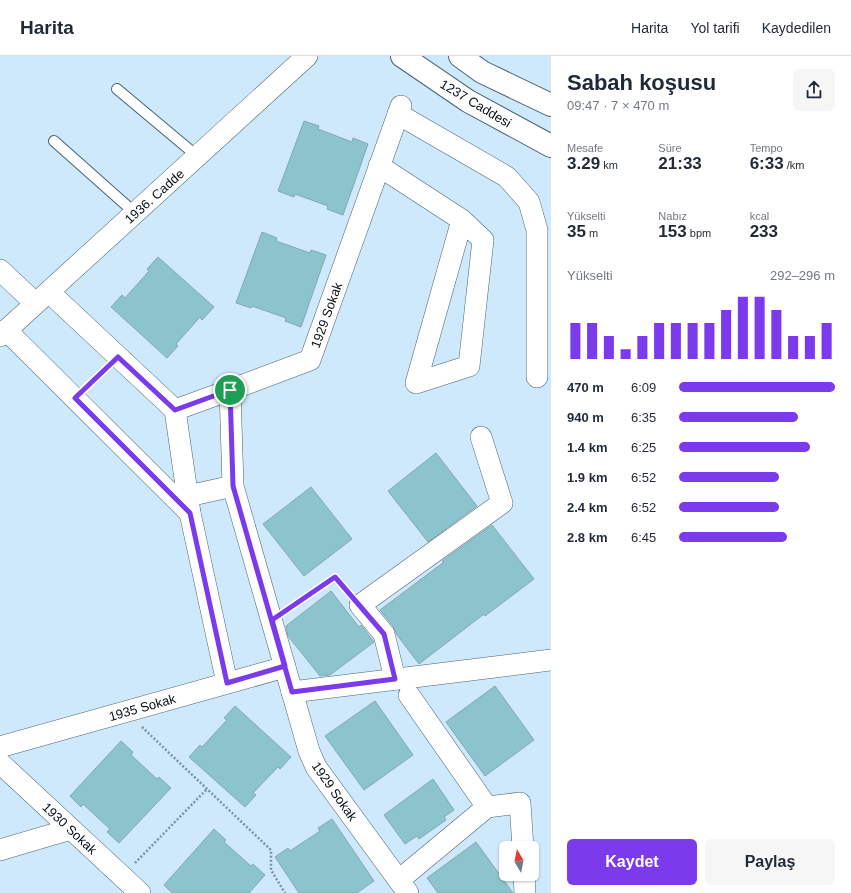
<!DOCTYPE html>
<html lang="tr">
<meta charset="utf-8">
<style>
body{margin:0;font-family:Arial,sans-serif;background:#f6f6f7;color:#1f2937;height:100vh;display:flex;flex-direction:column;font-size:15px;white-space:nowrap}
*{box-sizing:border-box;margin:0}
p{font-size:13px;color:#747a83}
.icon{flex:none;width:22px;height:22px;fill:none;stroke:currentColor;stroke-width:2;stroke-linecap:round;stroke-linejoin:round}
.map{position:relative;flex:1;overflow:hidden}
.details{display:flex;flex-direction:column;background:#fff;width:300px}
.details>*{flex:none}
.needle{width:26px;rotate:350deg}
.tools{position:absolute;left:499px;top:785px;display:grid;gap:8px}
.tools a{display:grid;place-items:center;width:40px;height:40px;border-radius:6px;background:#fff;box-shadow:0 1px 3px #0004;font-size:20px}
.pin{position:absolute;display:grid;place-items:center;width:34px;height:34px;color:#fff;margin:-17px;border:2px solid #fff;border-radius:50%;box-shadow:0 1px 4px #0007}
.round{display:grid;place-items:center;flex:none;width:42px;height:42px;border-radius:6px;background:#f6f6f7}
.headline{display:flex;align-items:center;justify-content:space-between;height:68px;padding:0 16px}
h1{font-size:22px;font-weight:800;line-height:30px}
.metrics{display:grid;grid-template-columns:repeat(3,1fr);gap:6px;height:68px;padding:4px 16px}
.metrics div{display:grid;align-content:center}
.metrics b{font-size:17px;font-weight:800}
.metrics small{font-size:11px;font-weight:400}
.metrics p{font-size:11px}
.chart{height:112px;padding:8px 16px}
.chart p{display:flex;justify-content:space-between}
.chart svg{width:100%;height:72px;margin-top:4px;stroke:#7c3aed;stroke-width:6}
.action{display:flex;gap:8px;margin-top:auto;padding:8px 16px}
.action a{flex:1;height:46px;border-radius:6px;background:#7c3aed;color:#fff;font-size:16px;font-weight:800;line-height:46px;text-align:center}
.action a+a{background:#f6f6f7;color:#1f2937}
ul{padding:0 16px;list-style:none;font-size:13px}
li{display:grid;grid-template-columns:64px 48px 1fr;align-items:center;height:30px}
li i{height:10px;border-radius:5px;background:#7c3aed}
header{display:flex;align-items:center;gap:24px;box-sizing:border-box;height:56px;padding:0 20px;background:#fff;border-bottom:1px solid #e0e1e3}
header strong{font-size:19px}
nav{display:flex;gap:22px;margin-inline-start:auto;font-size:14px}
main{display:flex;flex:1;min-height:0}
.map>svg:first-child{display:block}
.building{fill:#8cc4cd;stroke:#86a8ad}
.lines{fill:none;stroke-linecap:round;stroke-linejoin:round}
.service-casing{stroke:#496271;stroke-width:12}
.minor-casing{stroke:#496271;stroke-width:22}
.tertiary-casing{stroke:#496271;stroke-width:24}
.path{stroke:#7e929f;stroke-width:2.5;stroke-dasharray:2 2;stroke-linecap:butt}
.service{stroke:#fff;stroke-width:10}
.minor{stroke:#fff;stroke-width:21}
.tertiary{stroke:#fff;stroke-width:22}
.route-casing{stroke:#fff;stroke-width:8}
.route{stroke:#7c3aed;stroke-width:5}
.labels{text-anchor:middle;stroke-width:3;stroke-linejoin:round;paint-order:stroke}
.street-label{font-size:13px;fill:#050f14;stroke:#fff}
</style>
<header>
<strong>Harita</strong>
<nav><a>Harita</a><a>Yol tarifi</a><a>Kaydedilen</a></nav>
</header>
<main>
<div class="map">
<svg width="551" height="837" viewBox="0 0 551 837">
<rect width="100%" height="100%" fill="#cde9fb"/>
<g class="building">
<path d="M 304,65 L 319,70 L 318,73 L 352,86 L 353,82 L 368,88 L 343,159 L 327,153 L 328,150 L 295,138 L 294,141 L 278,135 Z"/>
<path d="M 262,176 L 277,182 L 276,185 L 310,197 L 311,194 L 326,199 L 301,271 L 285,265 L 286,262 L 252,250 L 251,252 L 236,247 Z"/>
<path d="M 158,201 L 214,251 L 202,264 L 200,261 L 176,288 L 178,290 L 167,302 L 111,251 L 122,239 L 125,242 L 149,215 L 147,213 Z"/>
<path d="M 436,397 L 477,450 L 428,486 L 388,435 Z"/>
<path d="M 311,431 L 352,483 L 304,520 L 263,468 Z"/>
<path d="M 492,469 L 534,523 L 485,560 L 484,558 L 419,608 L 397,579 L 393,570 L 380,554 L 444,506 L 442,505 Z"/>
<path d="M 331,535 L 359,571 L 361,569 L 374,586 L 330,619 L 320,620 L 288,580 L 286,570 Z"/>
<path d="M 495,630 L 534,684 L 485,720 L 446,666 Z"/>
<path d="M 375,645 L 413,699 L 364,734 L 325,680 Z"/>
<path d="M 235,650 L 291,701 L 280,713 L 278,711 L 253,737 L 256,739 L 245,751 L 189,701 L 200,689 L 202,691 L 227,664 L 224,662 Z"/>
<path d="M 121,685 L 133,696 L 131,699 L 157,723 L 159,721 L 171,732 L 119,787 L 107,776 L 110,773 L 83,748 L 81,751 L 70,740 Z"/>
<path d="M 433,723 L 454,754 L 444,761 L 446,764 L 419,783 L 417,780 L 405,788 L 384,759 Z"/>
<path d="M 332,763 L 374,825 L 357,837 L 299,837 L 275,801 L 288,792 L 290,795 L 320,775 L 318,772 Z"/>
<path d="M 214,773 L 226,784 L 224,786 L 251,810 L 253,808 L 265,819 L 249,837 L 172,837 L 164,829 Z"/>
<path d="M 476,786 L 513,837 L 438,837 L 427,822 Z"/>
</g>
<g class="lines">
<g class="service-casing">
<g id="service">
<path d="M 117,33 L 197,100"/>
<path d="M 54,85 L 135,157"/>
</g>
</g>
<g class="minor-casing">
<g id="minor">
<path d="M 401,50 L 310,304 L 230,334 L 233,430 L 309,695 L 316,711 L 408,837"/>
<path d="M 398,58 L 507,121 L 529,146 L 537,174 L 537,321"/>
<path d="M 379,110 L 462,164 L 416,327 L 469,310 L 483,184 L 462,164"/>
<path d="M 0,214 L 35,247"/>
<path d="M 49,236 L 175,354 L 190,457 L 227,627"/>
<path d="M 6,274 L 190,457"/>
<path d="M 0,280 L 307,0"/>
<path d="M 175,354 L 230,334"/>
<path d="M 188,440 L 233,430"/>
<path d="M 395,623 L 384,578 L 360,549 L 502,447 L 481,381"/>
<path d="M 292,636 L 551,604"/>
<path d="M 0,691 L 285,611"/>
<path d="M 0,707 L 140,837"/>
<path d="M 487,751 L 520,747 L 523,792"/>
<path d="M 0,794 L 71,773"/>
<path d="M 524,818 L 525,837"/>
<path d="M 399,824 L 487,751 L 409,639"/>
</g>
</g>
<g class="tertiary-casing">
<g id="tertiary">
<path d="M 402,0 L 468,45 L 551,90"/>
<path d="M 460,0 L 482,16 L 551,49"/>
</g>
</g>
<g class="path">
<path d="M 88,329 L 105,314"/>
<path d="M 288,553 L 335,521 L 347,535"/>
<path d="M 142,671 L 271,794 L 271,814 L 285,837"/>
<path d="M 135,807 L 207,733"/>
</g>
<use href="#service" class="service"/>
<use href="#minor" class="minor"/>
<use href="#tertiary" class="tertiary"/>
</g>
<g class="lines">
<g class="route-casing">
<path id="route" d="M 230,334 L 175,354 L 118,301 L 75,342 L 190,457 L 227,627 L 285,610 L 272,564 L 335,521 L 384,578 L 395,623 L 292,636 L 233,430 L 230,334"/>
</g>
<use href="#route" class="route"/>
</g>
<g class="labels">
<g class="street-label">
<text transform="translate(476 47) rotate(31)" y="5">1237 Caddesi</text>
<text transform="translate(154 140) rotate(-42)" y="5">1936. Cadde</text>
<text transform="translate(326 259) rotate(-70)" y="5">1929 Sokak</text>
<text transform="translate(142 651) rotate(-16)" y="5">1935 Sokak</text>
<text transform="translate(335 735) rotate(55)" y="5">1929 Sokak</text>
<text transform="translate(70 772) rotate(43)" y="5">1930 Sokak</text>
</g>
</g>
</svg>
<div class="tools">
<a><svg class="needle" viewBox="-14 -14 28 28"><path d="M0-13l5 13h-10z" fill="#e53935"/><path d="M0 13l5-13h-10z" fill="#747a83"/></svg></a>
</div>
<div class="pin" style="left:230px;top:334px;background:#1e9e55"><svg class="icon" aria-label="arrive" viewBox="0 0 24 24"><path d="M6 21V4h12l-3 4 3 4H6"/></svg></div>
</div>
<section class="details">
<div class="headline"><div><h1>Sabah koşusu</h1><p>09:47 · 7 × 470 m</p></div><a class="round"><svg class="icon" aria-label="share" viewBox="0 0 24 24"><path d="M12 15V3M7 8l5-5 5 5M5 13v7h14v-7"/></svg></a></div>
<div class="metrics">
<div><p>Mesafe</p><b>3.29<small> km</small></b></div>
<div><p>Süre</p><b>21:33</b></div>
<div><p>Tempo</p><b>6:33<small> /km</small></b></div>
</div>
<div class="metrics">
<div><p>Yükselti</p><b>35<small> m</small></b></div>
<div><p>Nabız</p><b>153<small> bpm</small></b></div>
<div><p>kcal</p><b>233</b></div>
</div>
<div class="chart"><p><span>Yükselti</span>292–296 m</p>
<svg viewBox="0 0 160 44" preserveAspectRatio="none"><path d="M5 44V22M15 44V22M25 44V30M35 44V38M45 44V30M55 44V22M65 44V22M75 44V22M85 44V22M95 44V14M105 44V6M115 44V6M125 44V14M135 44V30M145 44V30M155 44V22"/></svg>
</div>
<ul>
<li><b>470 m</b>6:09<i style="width:100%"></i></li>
<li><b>940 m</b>6:35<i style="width:76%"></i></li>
<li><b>1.4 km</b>6:25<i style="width:84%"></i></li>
<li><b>1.9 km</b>6:52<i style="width:64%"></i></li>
<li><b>2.4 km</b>6:52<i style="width:64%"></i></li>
<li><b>2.8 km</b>6:45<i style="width:69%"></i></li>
</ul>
<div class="action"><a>Kaydet</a><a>Paylaş</a></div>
</section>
</main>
